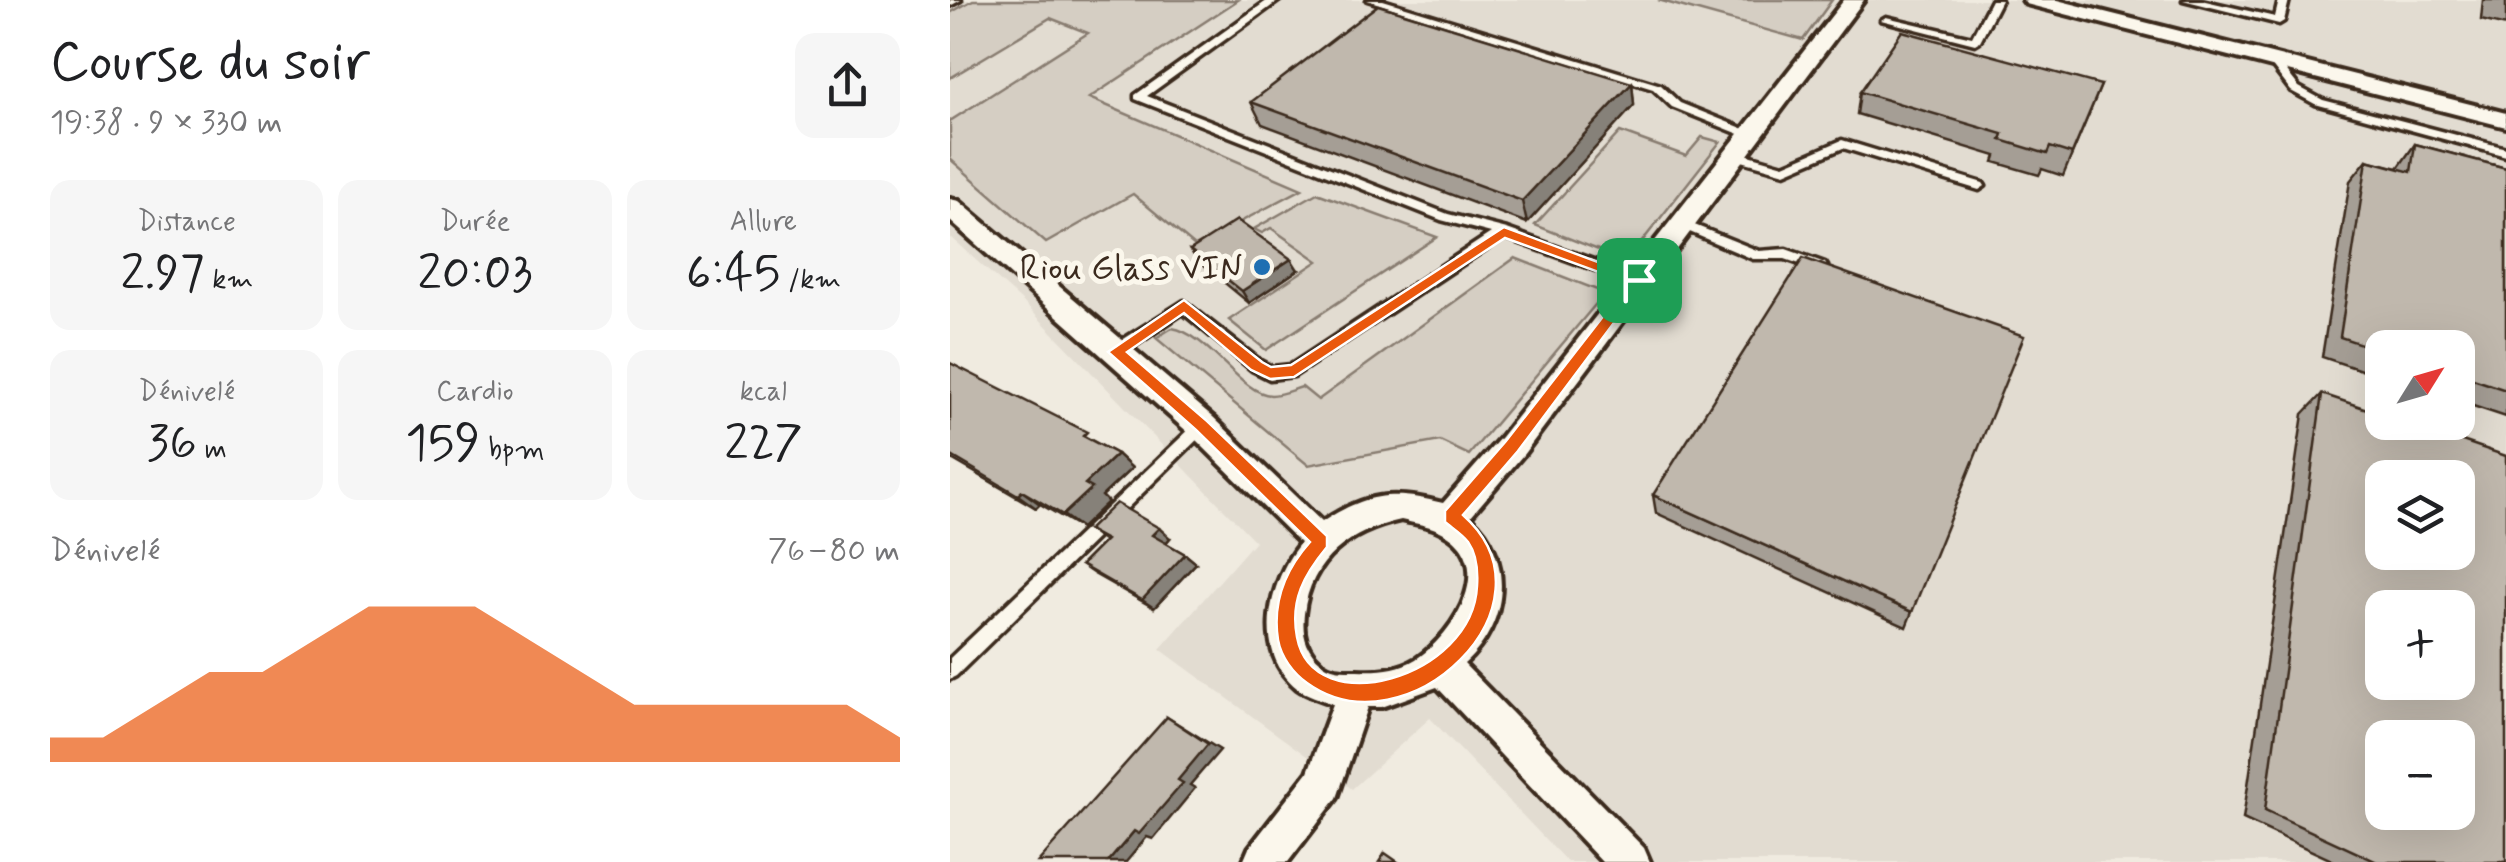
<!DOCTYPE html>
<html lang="fr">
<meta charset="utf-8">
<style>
body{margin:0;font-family:Mynerve,sans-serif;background:#f6f6f6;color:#202124;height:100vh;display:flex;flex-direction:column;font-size:38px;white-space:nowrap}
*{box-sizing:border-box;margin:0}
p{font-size:32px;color:#757577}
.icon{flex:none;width:55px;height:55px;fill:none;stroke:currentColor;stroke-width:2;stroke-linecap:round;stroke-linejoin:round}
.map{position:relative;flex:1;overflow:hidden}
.sheet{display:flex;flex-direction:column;background:#fff;width:950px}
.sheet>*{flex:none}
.needle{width:65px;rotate:53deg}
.fabs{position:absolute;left:1415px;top:330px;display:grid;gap:20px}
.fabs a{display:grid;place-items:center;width:110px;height:110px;border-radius:20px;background:#fff;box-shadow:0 10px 40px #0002;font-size:50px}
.pin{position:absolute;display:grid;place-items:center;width:85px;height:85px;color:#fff;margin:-42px;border-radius:20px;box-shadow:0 5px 15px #0006}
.round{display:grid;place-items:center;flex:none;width:105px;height:105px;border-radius:20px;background:#f6f6f6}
.headline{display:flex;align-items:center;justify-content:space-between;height:170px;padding:0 50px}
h1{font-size:55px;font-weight:600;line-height:75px}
.figures{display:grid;grid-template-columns:repeat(3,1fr);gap:15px;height:170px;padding:10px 50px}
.figures div{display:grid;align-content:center;border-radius:20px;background:#f6f6f6;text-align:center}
.figures b{font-size:50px;font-weight:600}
.figures small{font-size:28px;font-weight:400}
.figures p{font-size:28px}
.chart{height:280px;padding:20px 50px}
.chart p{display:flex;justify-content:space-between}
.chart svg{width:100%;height:180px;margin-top:10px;fill:#ea580c;opacity:.7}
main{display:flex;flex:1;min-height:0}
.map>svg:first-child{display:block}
.built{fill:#e2dcd1;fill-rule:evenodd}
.green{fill:#d5cec3;stroke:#887c70;stroke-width:2.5}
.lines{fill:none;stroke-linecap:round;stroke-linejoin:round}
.service-casing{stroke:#3b2a1e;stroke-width:7}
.minor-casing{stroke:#3b2a1e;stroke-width:8}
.service{fill:#fbf7ec;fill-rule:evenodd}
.minor{fill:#fbf7ec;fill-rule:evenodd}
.wall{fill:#a59e95;stroke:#3b2a1e;stroke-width:2.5}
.shaded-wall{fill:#868179;stroke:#3b2a1e;stroke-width:2.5}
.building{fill:#c0b8ad;stroke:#3b2a1e;stroke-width:2.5;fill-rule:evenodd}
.route{fill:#ea580c;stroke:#fff;stroke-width:2.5;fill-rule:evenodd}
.poi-dot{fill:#1f6fb2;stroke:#fbf7ec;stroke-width:4}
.labels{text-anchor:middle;stroke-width:10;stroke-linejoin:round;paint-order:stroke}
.poi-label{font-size:35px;fill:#3b2a1e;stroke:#fbf7ec;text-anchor:end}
</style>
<main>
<section class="sheet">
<div class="headline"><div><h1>Course du soir</h1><p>19:38 · 9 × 330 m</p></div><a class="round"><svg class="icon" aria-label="share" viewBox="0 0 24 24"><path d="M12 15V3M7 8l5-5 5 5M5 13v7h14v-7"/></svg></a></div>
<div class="figures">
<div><p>Distance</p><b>2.97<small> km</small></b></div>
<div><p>Durée</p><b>20:03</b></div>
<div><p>Allure</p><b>6:45<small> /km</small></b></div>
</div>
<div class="figures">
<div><p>Dénivelé</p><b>36<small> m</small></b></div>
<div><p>Cardio</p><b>159<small> bpm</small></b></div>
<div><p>kcal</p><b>227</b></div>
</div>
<div class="chart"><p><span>Dénivelé</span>76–80 m</p>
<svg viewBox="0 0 160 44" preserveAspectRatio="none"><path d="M0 44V38L10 38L20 30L30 22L40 22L50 14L60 6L70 6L80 6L90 14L100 22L110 30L120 30L130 30L140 30L150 30L160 38V44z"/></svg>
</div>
</section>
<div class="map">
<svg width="1556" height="862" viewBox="0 0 1556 862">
<rect width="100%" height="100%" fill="#f0ebe0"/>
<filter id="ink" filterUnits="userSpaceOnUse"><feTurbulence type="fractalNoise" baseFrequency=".01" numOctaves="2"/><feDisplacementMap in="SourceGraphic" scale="20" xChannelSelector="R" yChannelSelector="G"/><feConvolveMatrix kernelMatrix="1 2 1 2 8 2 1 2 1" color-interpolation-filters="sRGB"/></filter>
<g filter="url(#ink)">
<path class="built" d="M 0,0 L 1556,0 L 1556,862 L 617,862 L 480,718 L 402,789 L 210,649 L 305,541 L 73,302 L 0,237 ZM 1432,348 L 1508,348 L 1508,422 L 1432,422 ZM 1432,478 L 1508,478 L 1508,552 L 1432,552 ZM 1432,608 L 1508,608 L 1508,682 L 1432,682 ZM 1432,738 L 1508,738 L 1508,812 L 1432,812 Z"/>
<g class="green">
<path d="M 23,0 L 288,0 L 139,98 L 352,189 L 245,246 L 183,194 L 96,243 L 0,159 L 0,121 L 138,33 L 100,18 L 0,78 L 0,13 Z"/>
<path d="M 708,0 L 882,0 L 853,40 Z"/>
<path d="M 670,132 L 736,156 L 752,137 L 770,142 L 683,253 L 656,253 L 585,225 Z"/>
<path d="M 367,193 L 487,237 L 316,350 L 279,320 L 368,261 L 321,228 L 312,233 L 304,229 Z"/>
<path d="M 565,258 L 655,293 L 519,455 L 490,441 L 358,465 L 206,338 L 222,328 C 259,334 291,394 321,395 C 331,395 342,390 352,387 L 368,400 Z"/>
</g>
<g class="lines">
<g class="service-casing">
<g id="service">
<path d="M 0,0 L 11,0 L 0,6 Z"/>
<path d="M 318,0 L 330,0 L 197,96 L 498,214 L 557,229 L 694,278 L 696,281 L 694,284 L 684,284 L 554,237 L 344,376 L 320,379 L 302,370 L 233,313 L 171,355 L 161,355 L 159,351 L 161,347 L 234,301 L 312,362 L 322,367 L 341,365 L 541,233 L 491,220 L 185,99 L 185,95 Z"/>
<path d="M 417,0 L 433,0 L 711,85 L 730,103 L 807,134 L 805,137 L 797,137 L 722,107 L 703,89 Z"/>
<path d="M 1041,0 L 1051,0 L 1030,41 L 1025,44 L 931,20 L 936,17 L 1022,37 Z"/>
<path d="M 1233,0 L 1251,0 L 1325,17 L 1329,0 L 1339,0 L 1334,21 L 1329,24 Z"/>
<path d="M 1323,58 L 1327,59 L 1349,87 L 1373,100 L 1556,148 L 1556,156 L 1365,104 L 1341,91 L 1318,61 Z"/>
<path d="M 892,140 L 1033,183 L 1035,186 L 1029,190 L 893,148 L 835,173 L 781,158 L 779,155 L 785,151 L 834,165 Z"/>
<path d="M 732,220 L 809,251 L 836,249 L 875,263 L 877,266 L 870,271 L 835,259 L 803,259 L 728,227 L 726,224 Z"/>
<path d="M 252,420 L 257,422 L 259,426 L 257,430 L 6,676 L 0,679 L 0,658 L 247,422 Z"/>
</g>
</g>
<g class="minor-casing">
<g id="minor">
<path d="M 894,0 L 914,0 L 573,455 L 520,517 C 565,557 559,624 514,664 L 694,848 L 700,862 L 652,862 L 487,687 L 432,707 L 418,707 L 387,798 L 338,862 L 293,862 L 299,848 L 358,772 L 383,704 C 371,699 356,695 347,688 C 302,652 319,581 350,543 L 241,435 L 0,221 L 0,199 L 9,201 L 263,417 L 372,522 C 416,493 443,490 493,503 L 551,437 ZM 451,520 C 463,523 477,525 488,530 C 551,558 506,633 466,659 C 448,670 428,671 407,670 C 394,670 382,671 371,662 C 355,649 352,633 354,614 C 360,559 401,531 451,520 Z"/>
<path d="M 1073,0 L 1107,0 L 1556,113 L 1556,127 L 1076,4 Z"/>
</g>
</g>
<use href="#service" class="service"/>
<use href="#minor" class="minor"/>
</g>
<g class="wall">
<path d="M 1533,0 L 1556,0 L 1556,26 L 1531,20 Z"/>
<path d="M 682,83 L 684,105 L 577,223 L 312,124 L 301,102 Z"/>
<path d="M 1151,85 L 1113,176 L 1092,169 L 1089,175 L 1044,162 L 1046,156 L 907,114 L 910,92 Z"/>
<path d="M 1465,144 L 1556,168 L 1556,417 L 1508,401 L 1508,348 L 1432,348 L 1432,377 L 1372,357 L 1400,181 L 1417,160 L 1448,168 Z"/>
<path d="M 240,250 L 348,270 L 299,303 L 248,261 Z"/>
<path d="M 0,363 L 167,454 L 182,468 L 152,496 L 158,502 L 131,528 L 90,504 L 86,508 L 0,458 Z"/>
<path d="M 1372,394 L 1556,862 L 1386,862 L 1293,819 L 1353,414 Z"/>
<path d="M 703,495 L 962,612 L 956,627 L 706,513 Z"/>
<path d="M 138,530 L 220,538 L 216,543 L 235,554 L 246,563 L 204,608 L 144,574 L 131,565 L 154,542 Z"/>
</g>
<g class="shaded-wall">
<path d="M 682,83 L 684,105 L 577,223 L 572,201 Z"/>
<path d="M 341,259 L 348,270 L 299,303 L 292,291 Z"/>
<path d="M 167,454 L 182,468 L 152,496 L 158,502 L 131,528 L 113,515 L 135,484 Z"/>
<path d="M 72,491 L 90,504 L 86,508 L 68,495 Z"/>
<path d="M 209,528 L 220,538 L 214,545 L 202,535 Z"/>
<path d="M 235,554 L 246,563 L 204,608 L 192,600 Z"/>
<path d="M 217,717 L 270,750 L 240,785 L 245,788 L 203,839 L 197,837 L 176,862 L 158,862 L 228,780 Z"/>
</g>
<g class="building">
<path d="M 428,5 L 682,83 L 572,201 L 301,102 Z"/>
<path d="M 952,31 L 1151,85 L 1122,154 L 1100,147 L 1097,154 L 1051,140 L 1053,134 L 910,92 Z"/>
<path d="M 1465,144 L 1556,168 L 1556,390 L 1508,374 L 1508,348 L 1432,348 L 1432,351 L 1390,337 L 1417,160 L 1461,172 Z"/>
<path d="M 287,220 L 341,259 L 292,291 L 240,250 Z"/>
<path d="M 853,258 L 1074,336 L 962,612 L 703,495 Z"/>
<path d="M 0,363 L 137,432 L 133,436 L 167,454 L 135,484 L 142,488 L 113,515 L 72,491 L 68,495 L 0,455 Z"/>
<path d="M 1372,394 L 1432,414 L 1432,422 L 1457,422 L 1556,456 L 1556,862 L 1427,862 L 1315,810 ZM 1432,478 L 1508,478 L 1508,552 L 1432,552 ZM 1432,608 L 1508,608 L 1508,682 L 1432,682 ZM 1432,738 L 1508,738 L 1508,812 L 1432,812 Z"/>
<path d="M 166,503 L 209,528 L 202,535 L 235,554 L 192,600 L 131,565 L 156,540 L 138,530 Z"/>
<path d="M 217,717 L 258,744 L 228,780 L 233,783 L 189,834 L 184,831 L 158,862 L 88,862 Z"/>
<path d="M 435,853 L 448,862 L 429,862 Z"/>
</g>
</g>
<path class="route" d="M 554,227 L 696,280 L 568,451 L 513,515 C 615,605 456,755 357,683 C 343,673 331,657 328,640 C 322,602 335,570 360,542 L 246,430 L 158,352 L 234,300 L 312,362 L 321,367 L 341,365 ZM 555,238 L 679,283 L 556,441 L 495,511 L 495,522 C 502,528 512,534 518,542 C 527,555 528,571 527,586 C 523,678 363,723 347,637 C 340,600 354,575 377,547 L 377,536 L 257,421 L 177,352 L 234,313 L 301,370 L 320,379 L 344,377 Z"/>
<circle class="poi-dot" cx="312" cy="267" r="10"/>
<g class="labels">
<g class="poi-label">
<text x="292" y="279">Riou Glass VIN</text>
</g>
</g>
</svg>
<div class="fabs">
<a><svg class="needle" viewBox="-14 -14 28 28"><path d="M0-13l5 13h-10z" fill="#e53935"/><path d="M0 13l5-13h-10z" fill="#757577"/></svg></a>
<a><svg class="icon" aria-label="layers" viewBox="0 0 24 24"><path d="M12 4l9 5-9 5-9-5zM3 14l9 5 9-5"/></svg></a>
<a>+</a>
<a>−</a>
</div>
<div class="pin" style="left:689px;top:280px;background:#1e9e55"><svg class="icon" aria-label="arrive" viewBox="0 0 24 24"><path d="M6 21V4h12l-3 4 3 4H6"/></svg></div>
</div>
</main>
